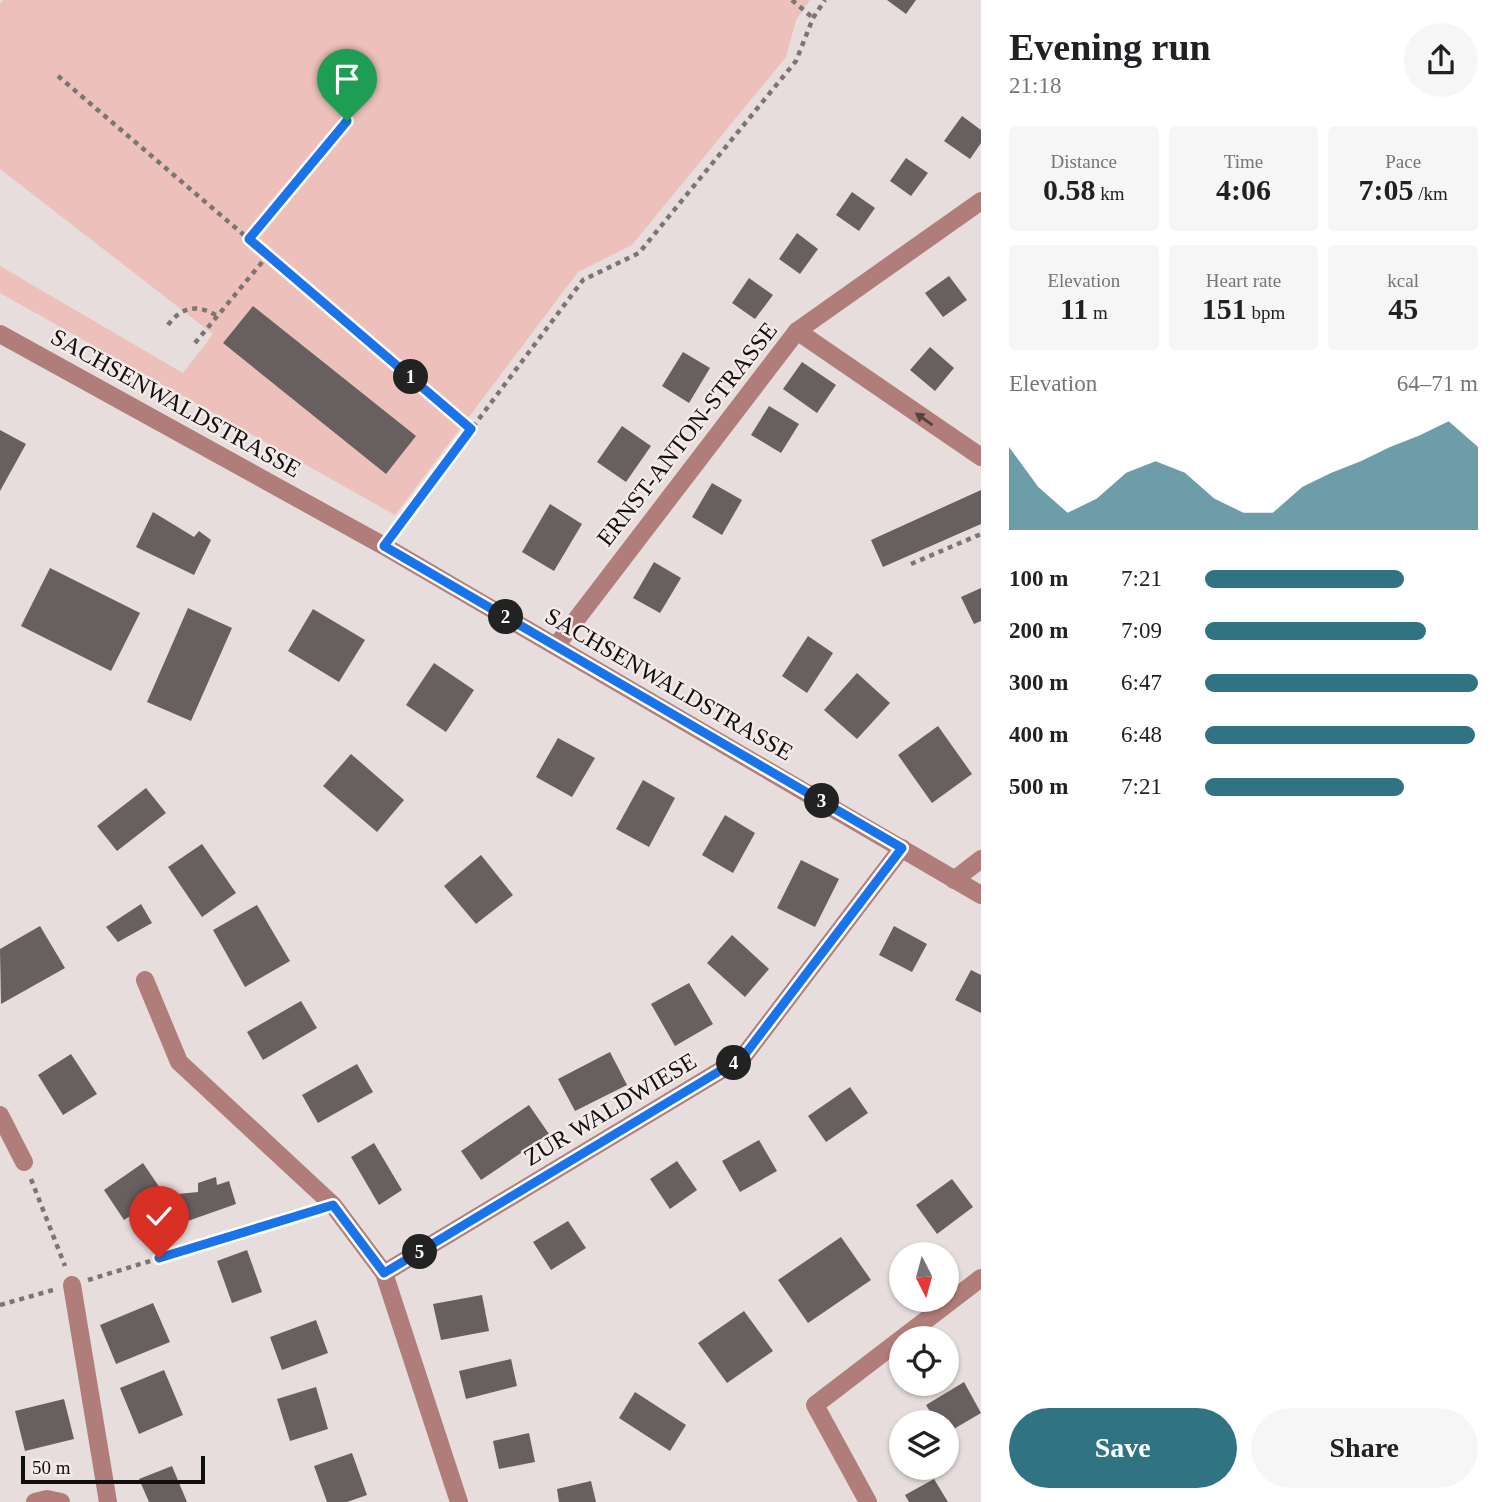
<!DOCTYPE html>
<meta charset="utf-8">
<style>
body{margin:0;font-family:Georgia,serif;background:#f6f6f6;color:#202124;height:100vh;display:flex;flex-direction:column;font-size:26px;white-space:nowrap}
*{box-sizing:border-box;margin:0}
p{font-size:23px;color:#757577}
.icon{flex:none;width:38px;height:38px;fill:none;stroke:currentColor;stroke-width:2;stroke-linecap:round;stroke-linejoin:round}
.map{position:relative;flex:1;overflow:hidden}
.sheet{display:flex;flex-direction:column;background:#fff;width:525px}
.sheet>*{flex:none}
.needle{width:46px;rotate:174deg}
.controls{position:absolute;left:889px;top:1242px;display:grid;gap:14px}
.controls a{display:grid;place-items:center;width:70px;height:70px;border-radius:50%;background:#fff;box-shadow:0 2px 5px #0004;font-size:35px}
.scale{position:absolute;left:21px;bottom:18px;width:184px;box-sizing:border-box;padding-left:7px;border:4px solid #110e0e;border-top:0;font-size:19px;line-height:24px;white-space:nowrap;color:#110e0e;-webkit-text-stroke:5px #f3eae9;paint-order:stroke}
.pin{position:absolute;display:grid;place-items:center;width:60px;height:60px;color:#fff;margin:-72px -30px;border-radius:50% 50% 50% 0;rotate:-45deg;box-shadow:0 0 7px #0007}
.pin .icon{rotate:45deg}
.km{position:absolute;width:35px;height:35px;margin:-18px;border-radius:50%;background:#222;color:#fff;font-size:19px;line-height:35px;text-align:center}
.round{display:grid;place-items:center;flex:none;width:74px;height:74px;border-radius:37px;background:#f6f6f6}
.headline{display:flex;align-items:center;justify-content:space-between;height:119px;padding:0 28px}
h1{font-size:38px;font-weight:800;line-height:52px}
.figures{display:grid;grid-template-columns:repeat(3,1fr);gap:10px;height:119px;padding:7px 28px}
.figures div{display:grid;align-content:center;border-radius:7px;background:#f6f6f6;text-align:center}
.figures b{font-size:30px;font-weight:800}
.figures small{font-size:19px;font-weight:400}
.figures p{font-size:19px}
.chart{height:196px;padding:14px 28px}
.chart p{display:flex;justify-content:space-between}
.chart svg{width:100%;height:126px;margin-top:7px;fill:#307484;opacity:.7}
.button{display:flex;gap:14px;margin-top:auto;padding:14px 28px}
.button a{flex:1;height:80px;border-radius:42px;background:#307484;color:#fff;font-size:28px;font-weight:800;line-height:80px;text-align:center}
.button a+a{background:#f6f6f6;color:#202124}
ul{padding:0 28px;list-style:none;font-size:23px}
li{display:grid;grid-template-columns:112px 84px 1fr;align-items:center;height:52px}
li i{height:18px;border-radius:9px;background:#307484}
main{display:flex;flex:1;min-height:0}
.map>svg:first-child{display:block}
.green{fill:#edc0bc}
.building{fill:#686060}
.lines{fill:none;stroke-linecap:round;stroke-linejoin:round}
.path{stroke:#7b7574;stroke-width:4.5;stroke-dasharray:5 5;stroke-linecap:butt}
.street{stroke:#b07d7a;stroke-width:18}
.oneway{fill:#59403f}
.route-casing{stroke:#fff;stroke-width:14}
.route{stroke:#1a73e8;stroke-width:9}
.labels{text-anchor:middle;stroke-width:5;stroke-linejoin:round;paint-order:stroke}
.street-label{font-size:24px;fill:#110e0e;stroke:#f3eae9}
</style>
<main>
<div class="map">
<svg width="981" height="1502" viewBox="0 0 981 1502">
<rect width="100%" height="100%" fill="#e6dddc"/>
<path class="green" d="M 3,0 L 810,0 L 796,20 L 786,57 L 632,245 L 578,272 L 395,515 L 0,293 L 0,266 L 183,373 L 213,334 L 0,169 L 0,4 Z"/>
<g class="building">
<path d="M 887,0 L 916,0 L 906,14 Z"/>
<path d="M 962,116 L 981,130 L 981,143 L 970,159 L 944,141 Z"/>
<path d="M 906,158 L 928,173 L 911,196 L 890,181 Z"/>
<path d="M 852,192 L 875,208 L 859,231 L 836,215 Z"/>
<path d="M 797,233 L 818,249 L 800,274 L 779,259 Z"/>
<path d="M 949,276 L 967,300 L 943,317 L 925,293 Z"/>
<path d="M 749,278 L 773,295 L 755,319 L 732,303 Z"/>
<path d="M 253,306 L 416,436 L 386,474 L 223,343 Z"/>
<path d="M 930,347 L 954,368 L 935,391 L 910,370 Z"/>
<path d="M 683,352 L 710,368 L 689,403 L 662,386 Z"/>
<path d="M 802,362 L 836,385 L 817,413 L 783,389 Z"/>
<path d="M 769,406 L 799,424 L 781,453 L 751,435 Z"/>
<path d="M 622,426 L 651,446 L 626,482 L 597,462 Z"/>
<path d="M 0,430 L 26,444 L 0,491 Z"/>
<path d="M 712,483 L 742,500 L 722,535 L 692,517 Z"/>
<path d="M 981,490 L 981,524 L 883,567 L 871,540 Z"/>
<path d="M 550,504 L 582,524 L 554,571 L 522,552 Z"/>
<path d="M 153,512 L 194,537 L 199,531 L 211,540 L 194,575 L 136,547 Z"/>
<path d="M 654,562 L 681,578 L 660,613 L 633,598 Z"/>
<path d="M 50,568 L 140,613 L 111,671 L 21,626 Z"/>
<path d="M 981,588 L 981,621 L 974,624 L 961,597 Z"/>
<path d="M 188,608 L 232,628 L 191,721 L 147,702 Z"/>
<path d="M 313,609 L 365,640 L 339,682 L 288,651 Z"/>
<path d="M 808,636 L 833,653 L 807,693 L 782,676 Z"/>
<path d="M 434,663 L 474,690 L 446,732 L 406,705 Z"/>
<path d="M 857,673 L 890,703 L 857,739 L 824,710 Z"/>
<path d="M 938,726 L 972,774 L 932,803 L 898,755 Z"/>
<path d="M 558,738 L 595,758 L 572,797 L 536,777 Z"/>
<path d="M 351,754 L 404,800 L 377,832 L 323,786 Z"/>
<path d="M 643,780 L 675,798 L 649,847 L 616,829 Z"/>
<path d="M 146,788 L 166,813 L 117,851 L 97,826 Z"/>
<path d="M 725,815 L 755,833 L 733,873 L 702,855 Z"/>
<path d="M 202,844 L 236,893 L 202,917 L 168,867 Z"/>
<path d="M 481,855 L 513,895 L 476,924 L 444,886 Z"/>
<path d="M 801,860 L 839,879 L 815,927 L 777,908 Z"/>
<path d="M 141,904 L 152,923 L 118,942 L 106,927 Z"/>
<path d="M 257,905 L 290,961 L 245,987 L 213,930 Z"/>
<path d="M 40,926 L 65,968 L 1,1004 L 0,949 Z"/>
<path d="M 894,926 L 927,944 L 912,972 L 879,955 Z"/>
<path d="M 732,935 L 769,969 L 745,997 L 707,963 Z"/>
<path d="M 971,970 L 981,975 L 981,1013 L 955,1000 Z"/>
<path d="M 689,983 L 713,1024 L 675,1046 L 651,1004 Z"/>
<path d="M 301,1001 L 317,1028 L 263,1060 L 247,1032 Z"/>
<path d="M 610,1052 L 627,1085 L 575,1111 L 558,1079 Z"/>
<path d="M 71,1054 L 97,1094 L 63,1115 L 38,1075 Z"/>
<path d="M 357,1064 L 373,1092 L 318,1123 L 302,1095 Z"/>
<path d="M 850,1087 L 868,1113 L 826,1142 L 808,1116 Z"/>
<path d="M 529,1105 L 549,1134 L 481,1180 L 461,1151 Z"/>
<path d="M 759,1140 L 777,1171 L 740,1192 L 722,1161 Z"/>
<path d="M 374,1143 L 402,1190 L 379,1205 L 351,1157 Z"/>
<path d="M 677,1161 L 697,1190 L 670,1209 L 650,1179 Z"/>
<path d="M 143,1163 L 164,1194 L 124,1220 L 104,1190 Z"/>
<path d="M 216,1177 L 217,1185 L 229,1181 L 236,1204 L 185,1222 L 178,1194 L 198,1192 L 198,1183 Z"/>
<path d="M 952,1179 L 973,1207 L 937,1234 L 916,1205 Z"/>
<path d="M 568,1221 L 586,1248 L 551,1270 L 533,1242 Z"/>
<path d="M 841,1237 L 871,1280 L 808,1323 L 778,1280 Z"/>
<path d="M 247,1250 L 262,1292 L 232,1303 L 217,1261 Z"/>
<path d="M 482,1295 L 489,1331 L 441,1340 L 433,1304 Z"/>
<path d="M 153,1303 L 170,1342 L 116,1364 L 100,1325 Z"/>
<path d="M 744,1311 L 773,1351 L 727,1383 L 698,1343 Z"/>
<path d="M 316,1320 L 328,1353 L 282,1370 L 270,1337 Z"/>
<path d="M 511,1359 L 517,1386 L 466,1399 L 459,1371 Z"/>
<path d="M 164,1370 L 183,1415 L 139,1434 L 120,1388 Z"/>
<path d="M 964,1382 L 981,1413 L 947,1433 L 947,1423 L 937,1423 L 926,1405 Z"/>
<path d="M 316,1387 L 328,1429 L 290,1441 L 277,1399 Z"/>
<path d="M 635,1392 L 686,1425 L 670,1451 L 619,1418 Z"/>
<path d="M 64,1399 L 74,1439 L 25,1451 L 15,1411 Z"/>
<path d="M 529,1433 L 535,1462 L 499,1469 L 493,1441 Z"/>
<path d="M 352,1453 L 367,1495 L 347,1502 L 327,1502 L 314,1466 Z"/>
<path d="M 172,1466 L 187,1502 L 149,1502 L 139,1479 Z"/>
<path d="M 934,1479 L 948,1502 L 909,1502 L 905,1495 Z"/>
<path d="M 591,1481 L 596,1502 L 559,1502 L 557,1489 Z"/>
</g>
<g class="lines">
<g class="path">
<path d="M 792,0 L 813,18"/>
<path d="M 58,76 L 471,429"/>
<path d="M 249,239 L 347,121"/>
<path d="M 168,325 C 182,306 198,304 217,316"/>
<path d="M 195,343 L 268,255"/>
<path d="M 395,531 L 583,280 L 639,253 L 796,61 L 813,18 L 825,0"/>
<path d="M 911,564 L 981,534"/>
<path d="M 31,1179 L 65,1266"/>
<path d="M 88,1280 L 311,1212"/>
<path d="M 0,1305 L 53,1290"/>
</g>
<g class="street">
<path d="M 797,331 L 981,457"/>
<path d="M 0,334 L 384,546 L 981,895"/>
<path d="M 556,646 L 797,331 L 981,201"/>
<path d="M 954,880 L 981,859"/>
<path d="M 145,980 L 179,1062 L 333,1205 L 384,1273 L 459,1502"/>
<path d="M 0,1115 L 24,1162"/>
<path d="M 384,1273 L 743,1057 L 902,848"/>
<path d="M 72,1285 L 108,1502"/>
<path d="M 35,1502 L 47,1499 L 61,1502"/>
<path d="M 868,1502 L 815,1405 L 981,1278"/>
</g>
</g>
<defs><path id="oneway-solid" d="M-6-.8H1V-3.2L6.5 0L1 3.2V.8H-6Z" transform="scale(1.75)"/></defs>
<use class="oneway" href="#oneway-solid" transform="translate(924 419) rotate(-145)"/>
<g class="lines">
<g class="route-casing">
<path id="route" d="M 159,1258 L 333,1205 L 384,1273 L 743,1057 L 902,848 L 384,546 L 471,429 L 249,239 L 347,121"/>
</g>
<use href="#route" class="route"/>
</g>
<g class="labels">
<g class="street-label">
<text transform="translate(176 403) rotate(29)" y="8">SACHSENWALDSTRASSE</text>
<text transform="translate(687 434) rotate(-52)" y="8">ERNST-ANTON-STRASSE</text>
<text transform="translate(669 684) rotate(30)" y="8">SACHSENWALDSTRASSE</text>
<text transform="translate(610 1109) rotate(-31)" y="8">ZUR WALDWIESE</text>
</g>
</g>
</svg>
<div class="controls">
<a><svg class="needle" viewBox="-14 -14 28 28"><path d="M0-13l5 13h-10z" fill="#e53935"/><path d="M0 13l5-13h-10z" fill="#757577"/></svg></a>
<a><svg class="icon" aria-label="locate" viewBox="0 0 24 24"><circle cx="12" cy="12" r="6"/><path d="M12 2v4M12 18v4M2 12h4M18 12h4"/></svg></a>
<a><svg class="icon" aria-label="layers" viewBox="0 0 24 24"><path d="M12 4l9 5-9 5-9-5zM3 14l9 5 9-5"/></svg></a>
</div>
<div class="scale">50 m</div>
<div class="pin" style="left:347px;top:121px;background:#1e9e55"><svg class="icon" aria-label="arrive" viewBox="0 0 24 24"><path d="M6 21V4h12l-3 4 3 4H6"/></svg></div>
<div class="pin" style="left:159px;top:1258px;background:#d93025"><svg class="icon" aria-label="check" viewBox="0 0 24 24"><path d="M5 12l5 5 9-10"/></svg></div>
<b class="km" style="left:411px;top:377px">1</b>
<b class="km" style="left:506px;top:617px">2</b>
<b class="km" style="left:822px;top:801px">3</b>
<b class="km" style="left:734px;top:1063px">4</b>
<b class="km" style="left:420px;top:1252px">5</b>
</div>
<section class="sheet">
<div class="headline"><div><h1>Evening run</h1><p>21:18</p></div><a class="round"><svg class="icon" aria-label="share" viewBox="0 0 24 24"><path d="M12 15V3M7 8l5-5 5 5M5 13v7h14v-7"/></svg></a></div>
<div class="figures">
<div><p>Distance</p><b>0.58<small> km</small></b></div>
<div><p>Time</p><b>4:06</b></div>
<div><p>Pace</p><b>7:05<small> /km</small></b></div>
</div>
<div class="figures">
<div><p>Elevation</p><b>11<small> m</small></b></div>
<div><p>Heart rate</p><b>151<small> bpm</small></b></div>
<div><p>kcal</p><b>45</b></div>
</div>
<div class="chart"><p><span>Elevation</span>64–71 m</p>
<svg viewBox="0 0 160 44" preserveAspectRatio="none"><path d="M0 44V15L10 29L20 38L30 33L40 24L50 20L60 24L70 33L80 38L90 38L100 29L110 24L120 20L130 15L140 11L150 6L160 15V44z"/></svg>
</div>
<ul>
<li><b>100 m</b>7:21<i style="width:73%"></i></li>
<li><b>200 m</b>7:09<i style="width:81%"></i></li>
<li><b>300 m</b>6:47<i style="width:100%"></i></li>
<li><b>400 m</b>6:48<i style="width:99%"></i></li>
<li><b>500 m</b>7:21<i style="width:73%"></i></li>
</ul>
<div class="button"><a>Save</a><a>Share</a></div>
</section>
</main>
